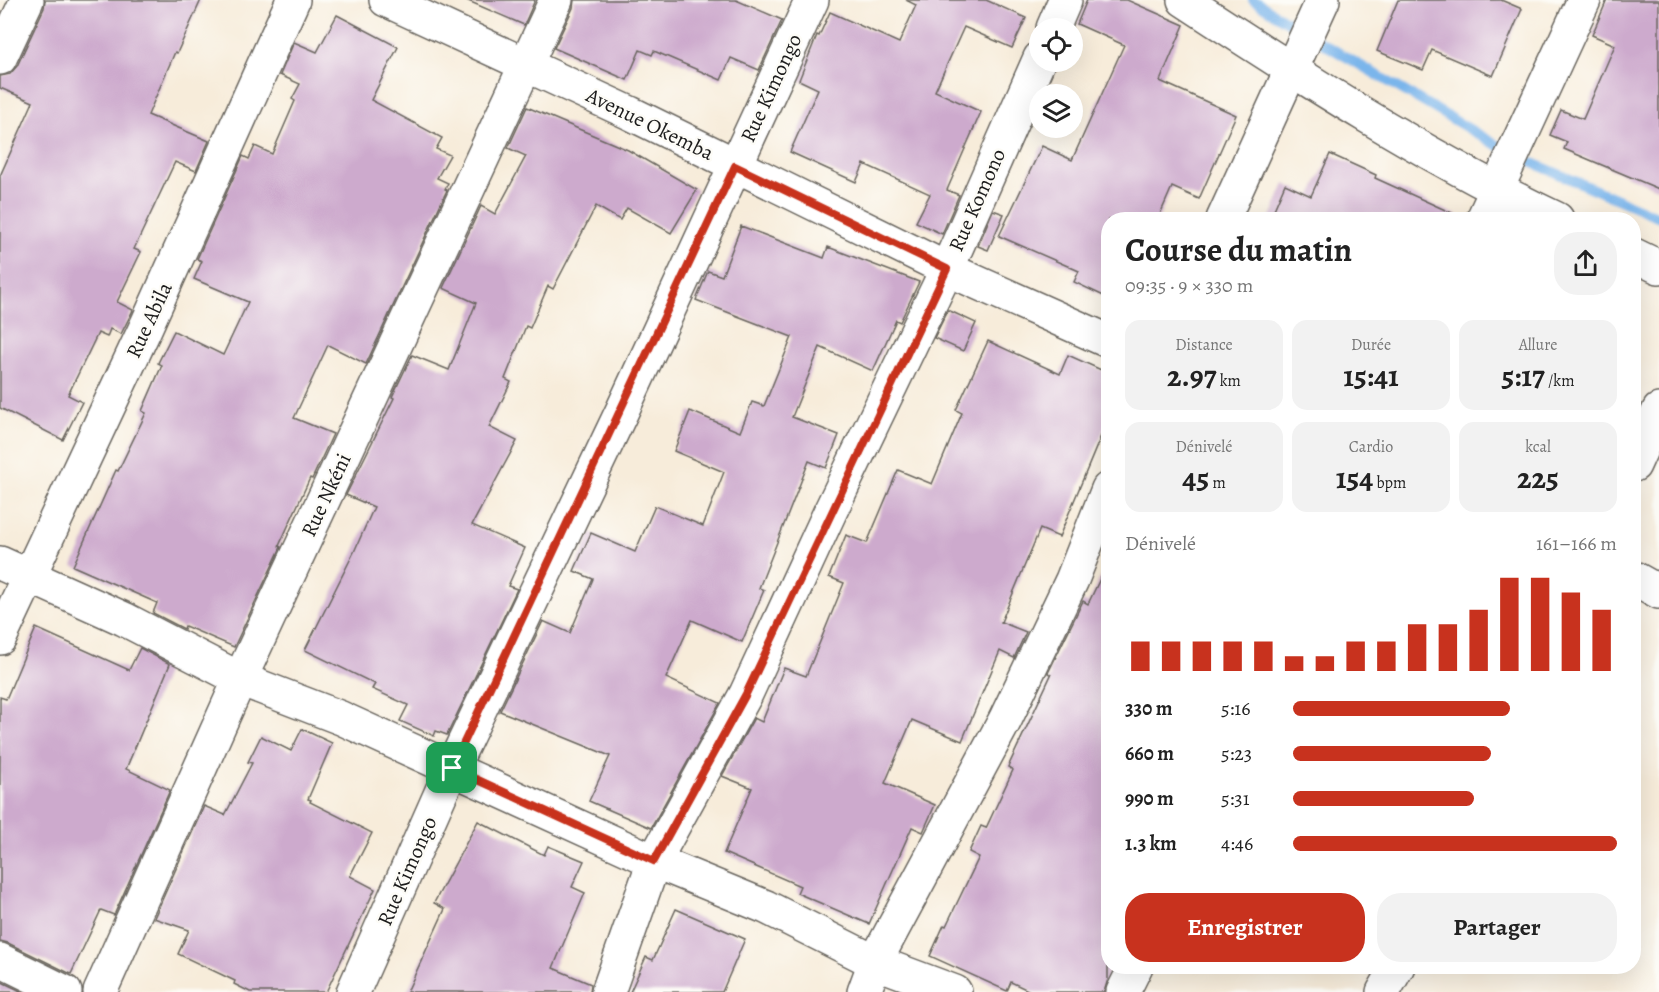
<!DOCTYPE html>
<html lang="fr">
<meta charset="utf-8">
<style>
body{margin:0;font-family:Alegreya,serif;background:#f2f2f2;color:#222;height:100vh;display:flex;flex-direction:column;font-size:22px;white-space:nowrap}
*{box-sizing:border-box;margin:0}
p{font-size:20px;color:#767676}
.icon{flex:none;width:33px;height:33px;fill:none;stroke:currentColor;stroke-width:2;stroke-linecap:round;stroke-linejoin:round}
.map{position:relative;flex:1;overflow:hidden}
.sheet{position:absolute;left:1101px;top:212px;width:540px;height:762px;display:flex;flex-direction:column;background:#fff;border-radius:24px;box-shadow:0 6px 24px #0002}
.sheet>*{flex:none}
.tools{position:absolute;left:1029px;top:18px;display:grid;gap:12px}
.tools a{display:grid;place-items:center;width:54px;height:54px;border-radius:50%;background:#fff;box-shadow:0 6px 24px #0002;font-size:30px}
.pin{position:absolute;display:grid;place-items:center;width:51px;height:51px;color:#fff;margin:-26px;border-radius:12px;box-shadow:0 3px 9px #0006}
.round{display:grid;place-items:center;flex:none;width:63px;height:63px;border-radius:24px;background:#f2f2f2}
.headline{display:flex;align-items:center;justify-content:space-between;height:102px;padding:0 24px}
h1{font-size:33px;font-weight:600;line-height:45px}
.stats{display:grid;grid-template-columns:repeat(3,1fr);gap:9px;height:102px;padding:6px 24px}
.stats div{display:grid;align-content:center;border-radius:15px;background:#f2f2f2;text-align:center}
.stats b{font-size:30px;font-weight:600}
.stats small{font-size:16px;font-weight:400}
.stats p{font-size:16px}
.chart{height:168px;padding:12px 24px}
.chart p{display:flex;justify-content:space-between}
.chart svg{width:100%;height:108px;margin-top:6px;stroke:#c8321e;stroke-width:6}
.primary-button{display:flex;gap:12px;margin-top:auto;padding:12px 24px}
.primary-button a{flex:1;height:69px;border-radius:24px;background:#c8321e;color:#fff;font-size:24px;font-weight:600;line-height:69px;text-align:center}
.primary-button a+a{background:#f2f2f2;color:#222}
ul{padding:0 24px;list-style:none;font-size:20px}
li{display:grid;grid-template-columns:96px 72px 1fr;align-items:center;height:45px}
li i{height:15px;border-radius:8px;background:#c8321e}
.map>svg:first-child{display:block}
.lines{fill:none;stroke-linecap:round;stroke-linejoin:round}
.stream{stroke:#7ab5eb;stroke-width:10}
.building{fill:#cdaacd}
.minor-casing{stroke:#69655e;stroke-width:36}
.minor{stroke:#fff;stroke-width:33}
.route-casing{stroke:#fff;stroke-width:12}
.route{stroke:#c8321e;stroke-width:8}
.labels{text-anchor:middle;stroke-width:5;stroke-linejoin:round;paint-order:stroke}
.street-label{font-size:21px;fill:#1c1c1c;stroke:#fdfcf7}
</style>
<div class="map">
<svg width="1659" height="992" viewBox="0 0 1659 992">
<rect width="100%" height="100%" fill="#fdfcf7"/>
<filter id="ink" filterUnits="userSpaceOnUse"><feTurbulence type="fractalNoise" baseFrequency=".0167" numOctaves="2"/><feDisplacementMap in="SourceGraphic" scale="12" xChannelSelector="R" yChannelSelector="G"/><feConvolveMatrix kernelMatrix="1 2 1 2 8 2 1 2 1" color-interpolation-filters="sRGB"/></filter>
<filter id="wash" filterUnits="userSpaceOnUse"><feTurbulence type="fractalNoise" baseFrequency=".008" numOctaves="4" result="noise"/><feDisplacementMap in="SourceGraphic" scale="24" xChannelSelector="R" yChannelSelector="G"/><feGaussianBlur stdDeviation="1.35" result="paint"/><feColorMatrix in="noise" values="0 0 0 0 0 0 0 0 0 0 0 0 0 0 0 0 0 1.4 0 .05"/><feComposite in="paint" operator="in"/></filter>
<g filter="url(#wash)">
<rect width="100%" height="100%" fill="#f7ecda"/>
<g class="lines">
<path class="stream" d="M 1253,0 L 1307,34 L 1512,154 L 1659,217"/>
</g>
<g id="blocks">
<g class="building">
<path d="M 45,0 L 201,0 L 177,53 L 175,52 L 148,115 L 209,141 L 196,171 L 175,162 L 134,249 L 141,252 L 117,302 L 133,310 L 121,334 L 110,329 L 107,337 L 98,333 L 68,395 L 82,402 L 63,440 L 0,408 L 0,176 L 33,102 L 0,88 L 0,76 L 10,74 L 17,66 L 44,8 Z"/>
<path d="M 466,0 L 535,0 L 524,25 Z"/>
<path d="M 574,0 L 736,0 L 782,20 L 759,70 L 731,58 L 721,80 L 654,51 L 652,55 L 640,50 L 627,80 L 554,48 L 573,8 Z"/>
<path d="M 906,0 L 986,0 L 1026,18 L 1012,48 L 964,27 L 935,91 L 981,112 L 947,190 L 959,195 L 942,234 L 916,222 L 930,194 L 864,164 L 856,182 L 790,152 L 818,89 L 799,80 L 817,35 L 819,36 L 830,12 L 899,43 L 916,5 Z"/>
<path d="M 1087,0 L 1127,0 L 1184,25 L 1160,81 L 1236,115 L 1199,199 L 1172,187 L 1158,219 L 1108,219 L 1108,298 L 1074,282 L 1079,271 L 999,236 L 1042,146 L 1072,160 L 1124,45 L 1077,24 Z"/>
<path d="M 1398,0 L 1501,0 L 1522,9 L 1493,76 L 1432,50 L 1423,70 L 1377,51 Z"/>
<path d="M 1607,0 L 1659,0 L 1659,189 L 1564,149 L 1567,142 L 1550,135 L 1561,110 L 1583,119 L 1615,45 L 1592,35 Z"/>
<path d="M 337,15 L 398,47 L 371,100 L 442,138 L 436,149 L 450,155 L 437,178 L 448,183 L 445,189 L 447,190 L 366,364 L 328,345 L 294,418 L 333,434 L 312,479 L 310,478 L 279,546 L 281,547 L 234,647 L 185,626 L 184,629 L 153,613 L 157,603 L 73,566 L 116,470 L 118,471 L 146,413 L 142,411 L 162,365 L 158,363 L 174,331 L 223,355 L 248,302 L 194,279 L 202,261 L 197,259 L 243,156 L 249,159 L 255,146 L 272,154 L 295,101 L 292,99 L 300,84 L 280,75 L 294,42 L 317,52 Z"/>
<path d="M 527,107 L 628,150 L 697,190 L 671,233 L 627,208 L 620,220 L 596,206 L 553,289 L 548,286 L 530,328 L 526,326 L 505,379 L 511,382 L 489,427 L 517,441 L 472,525 L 525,548 L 508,586 L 517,589 L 447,735 L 436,731 L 434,736 L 400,721 L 408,705 L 372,689 L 375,684 L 305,650 L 354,552 L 374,507 L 346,495 L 394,398 L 392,397 L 412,355 L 449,370 L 476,303 L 443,288 L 481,206 L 495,214 L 526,156 L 508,148 Z"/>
<path d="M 1330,154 L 1376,175 L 1375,178 L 1465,219 L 1270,219 L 1285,184 L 1311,196 Z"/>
<path d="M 993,210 L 1004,214 L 988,250 L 978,246 Z"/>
<path d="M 741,226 L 824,258 L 828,247 L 919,282 L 900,322 L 896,320 L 873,371 L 820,347 L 792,417 L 839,435 L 826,468 L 809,461 L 759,588 L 764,590 L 742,642 L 692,620 L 666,678 L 720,703 L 651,828 L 589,801 L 610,756 L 500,711 L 543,621 L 570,633 L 593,579 L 574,571 L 591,533 L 635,552 L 655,506 L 703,526 L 724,472 L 674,451 L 690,411 L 740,432 L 752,402 L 764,406 L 792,337 L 696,300 L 708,271 L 722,276 Z"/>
<path d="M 948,310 L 976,323 L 963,351 L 934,338 Z"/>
<path d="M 988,341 L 1060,374 L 1068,355 L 1108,373 L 1108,419 L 1059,537 L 1040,529 L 1001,622 L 1026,632 L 1014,658 L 1000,651 L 962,741 L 912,720 L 885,783 L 935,805 L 923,832 L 912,827 L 869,924 L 797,893 L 800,886 L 724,853 L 752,788 L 722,776 L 754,718 L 762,722 L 784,668 L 806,676 L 844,583 L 829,577 L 846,535 L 867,543 L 898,470 L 932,484 L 962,413 L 956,410 Z"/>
<path d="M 1108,562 L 1108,979 L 1104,992 L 1032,992 L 1011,982 L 1007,991 L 930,956 L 944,925 L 946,926 L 979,857 L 969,852 L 981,826 L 986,828 L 1013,770 L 1008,767 L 1051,675 L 1048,673 L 1083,601 L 1088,604 Z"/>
<path d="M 36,628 L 129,670 L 140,648 L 170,664 L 126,769 L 170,790 L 114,915 L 101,910 L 71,974 L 8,943 L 0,941 L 0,697 L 6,699 Z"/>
<path d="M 302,729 L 332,743 L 308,799 L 311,800 L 310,802 L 372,833 L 350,876 L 375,889 L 326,992 L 250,992 L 234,984 L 235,981 L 178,954 L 189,930 L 154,918 L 204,806 L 225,815 L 252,763 L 248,762 L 261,736 L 291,751 Z"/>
<path d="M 478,821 L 544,855 L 548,846 L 584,861 L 572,887 L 585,893 L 553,968 L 591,984 L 590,992 L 407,992 L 445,909 L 434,903 Z"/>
<path d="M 676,909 L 745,939 L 722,992 L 630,992 L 646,957 L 653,960 Z"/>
<path d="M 0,981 L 23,992 L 0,992 Z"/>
</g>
</g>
</g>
<g filter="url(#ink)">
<use href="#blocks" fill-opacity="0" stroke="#69655e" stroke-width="1.5"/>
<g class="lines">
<g class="minor-casing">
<g id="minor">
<path d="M 386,0 L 630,113 L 947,269 L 1108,341"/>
<path d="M 1184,0 C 1303,78 1427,158 1557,219"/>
<path d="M 1053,28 L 1065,0"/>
<path d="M 0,58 L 27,0"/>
<path d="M 1223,219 L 1323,0"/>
<path d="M 1483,219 L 1584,0"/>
<path d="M 1634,255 L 1659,267"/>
<path d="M 1634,465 L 1659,410"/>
<path d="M 0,563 L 124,619 L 240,679 L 341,718 L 654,861 L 766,907 L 875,962 L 955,992"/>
<path d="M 1634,578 L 1659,592"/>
<path d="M 0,638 L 144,331 L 293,0"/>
<path d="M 0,960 L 65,992"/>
<path d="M 100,992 L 240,679 L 556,0"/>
<path d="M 353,992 L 452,768 L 622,411 L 812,0"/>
<path d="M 608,992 L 654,861 L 746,694 L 830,512 L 947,269 L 1040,58"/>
<path d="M 864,992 L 875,962 L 1005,720 L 1072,580 L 1108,489"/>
<path d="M 1123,992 L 1136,966"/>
<path d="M 1383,992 L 1398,966"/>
</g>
</g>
<use href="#minor" class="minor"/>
</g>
</g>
<g class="lines" filter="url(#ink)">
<g class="route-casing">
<path id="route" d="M 735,166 L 947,269 L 746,694 L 654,861 L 452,768 Z"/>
</g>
<use href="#route" class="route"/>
</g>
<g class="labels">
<g class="street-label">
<text transform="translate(771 88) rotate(-65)" y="7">Rue Kimongo</text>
<text transform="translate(650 124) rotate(26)" y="7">Avenue Okemba</text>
<text transform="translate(977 200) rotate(-66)" y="7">Rue Komono</text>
<text transform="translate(149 320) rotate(-65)" y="7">Rue Abila</text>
<text transform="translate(326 495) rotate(-65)" y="7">Rue Nkéni</text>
<text transform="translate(407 871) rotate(-66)" y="7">Rue Kimongo</text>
</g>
</g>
</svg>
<div class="tools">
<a><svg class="icon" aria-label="locate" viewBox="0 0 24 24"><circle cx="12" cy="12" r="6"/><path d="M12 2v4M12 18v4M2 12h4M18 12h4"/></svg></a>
<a><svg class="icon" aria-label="layers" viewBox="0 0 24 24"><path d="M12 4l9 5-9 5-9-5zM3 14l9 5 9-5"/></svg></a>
</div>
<div class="pin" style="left:452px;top:768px;background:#1e9e55"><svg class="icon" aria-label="arrive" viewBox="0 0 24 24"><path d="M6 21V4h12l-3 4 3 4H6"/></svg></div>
<section class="sheet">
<div class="headline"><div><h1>Course du matin</h1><p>09:35 · 9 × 330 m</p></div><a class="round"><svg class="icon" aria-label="share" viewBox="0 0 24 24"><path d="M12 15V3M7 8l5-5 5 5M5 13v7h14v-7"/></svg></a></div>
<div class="stats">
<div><p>Distance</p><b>2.97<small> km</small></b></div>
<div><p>Durée</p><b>15:41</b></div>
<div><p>Allure</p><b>5:17<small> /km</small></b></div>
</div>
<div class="stats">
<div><p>Dénivelé</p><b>45<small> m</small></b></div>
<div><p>Cardio</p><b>154<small> bpm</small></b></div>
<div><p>kcal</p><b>225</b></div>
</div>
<div class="chart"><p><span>Dénivelé</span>161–166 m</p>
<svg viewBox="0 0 160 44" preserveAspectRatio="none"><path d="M5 44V32M15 44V32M25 44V32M35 44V32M45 44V32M55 44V38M65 44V38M75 44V32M85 44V32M95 44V25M105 44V25M115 44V19M125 44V6M135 44V6M145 44V12M155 44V19"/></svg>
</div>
<ul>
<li><b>330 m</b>5:16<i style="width:67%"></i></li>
<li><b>660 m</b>5:23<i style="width:61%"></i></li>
<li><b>990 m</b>5:31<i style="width:56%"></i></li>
<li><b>1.3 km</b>4:46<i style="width:100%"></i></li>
</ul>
<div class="primary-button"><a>Enregistrer</a><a>Partager</a></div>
</section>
</div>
